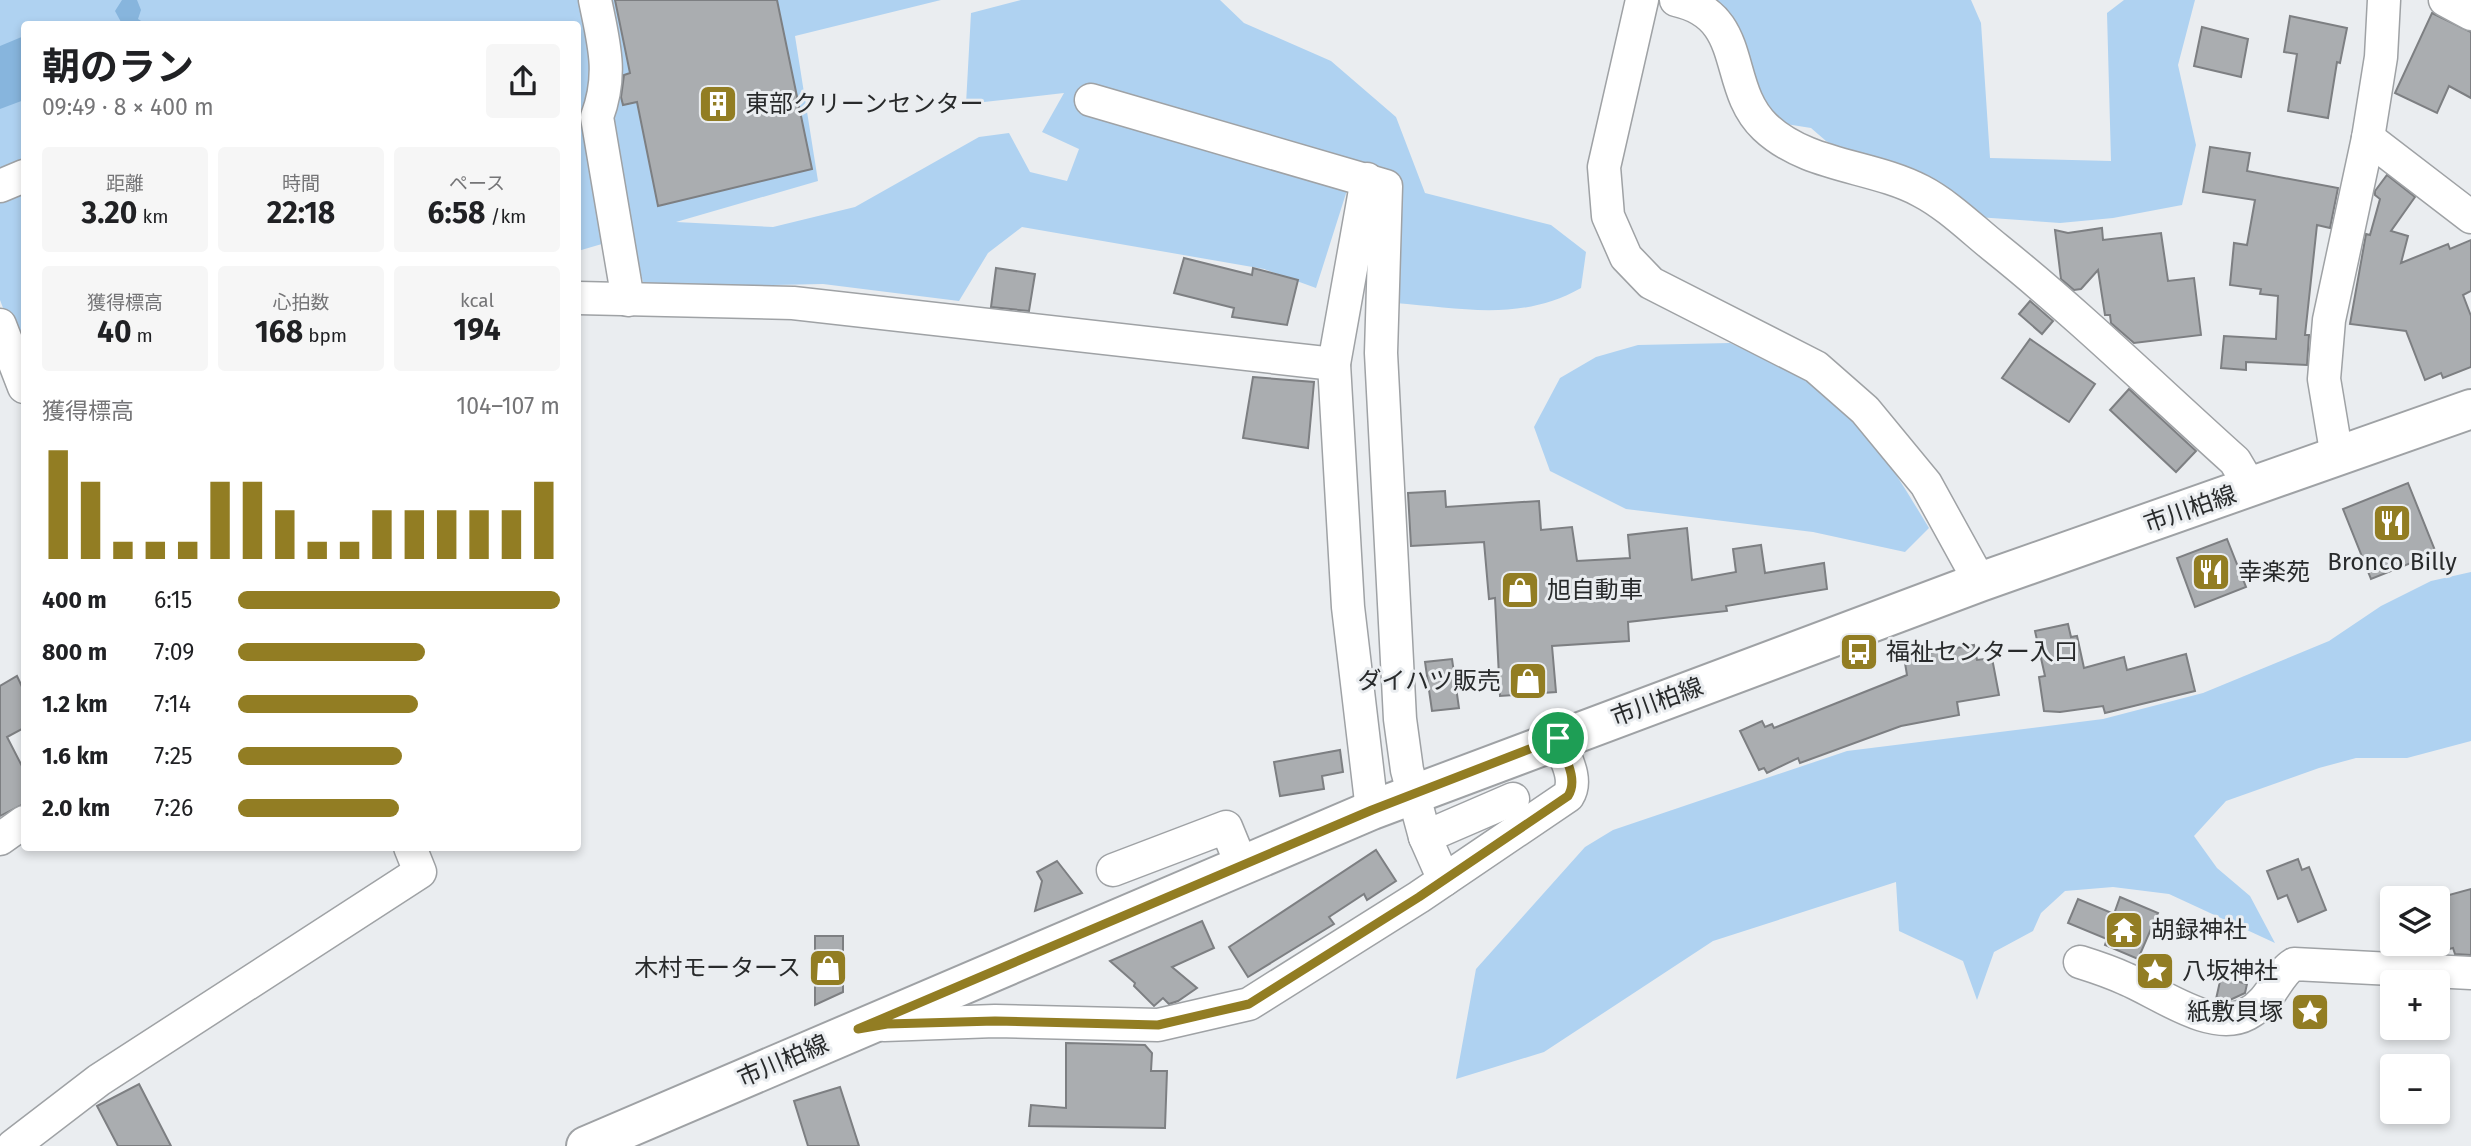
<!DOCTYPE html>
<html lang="ja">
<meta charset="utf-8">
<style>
body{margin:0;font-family:"Fira Sans","Noto Sans JP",sans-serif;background:#f6f6f6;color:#202124;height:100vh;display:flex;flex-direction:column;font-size:26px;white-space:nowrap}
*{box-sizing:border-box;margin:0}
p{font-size:23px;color:#757577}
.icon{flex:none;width:38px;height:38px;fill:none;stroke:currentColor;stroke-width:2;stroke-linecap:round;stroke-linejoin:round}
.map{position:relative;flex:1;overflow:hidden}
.panel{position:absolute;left:21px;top:21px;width:560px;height:830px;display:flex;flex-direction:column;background:#fff;border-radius:7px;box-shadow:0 4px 10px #0003}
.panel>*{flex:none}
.controls{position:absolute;left:2380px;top:886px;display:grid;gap:14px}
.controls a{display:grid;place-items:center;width:70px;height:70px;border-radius:7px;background:#fff;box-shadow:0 4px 10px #0003;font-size:35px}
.pin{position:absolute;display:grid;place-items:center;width:60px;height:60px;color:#fff;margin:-30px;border:4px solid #fff;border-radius:50%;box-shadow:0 2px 7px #0007}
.round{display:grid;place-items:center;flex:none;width:74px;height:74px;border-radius:7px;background:#f6f6f6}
.summary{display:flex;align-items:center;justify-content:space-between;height:119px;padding:0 21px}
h1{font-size:38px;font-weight:700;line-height:52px}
.metrics{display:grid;grid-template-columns:repeat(3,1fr);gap:10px;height:119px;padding:7px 21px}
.metrics div{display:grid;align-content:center;border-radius:7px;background:#f6f6f6;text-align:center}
.metrics b{font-size:30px;font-weight:700}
.metrics small{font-size:19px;font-weight:400}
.metrics p{font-size:19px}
.chart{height:196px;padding:14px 21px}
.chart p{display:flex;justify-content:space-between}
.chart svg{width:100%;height:126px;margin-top:7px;stroke:#927d23;stroke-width:6}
ul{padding:0 21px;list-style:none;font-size:23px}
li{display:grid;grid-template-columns:112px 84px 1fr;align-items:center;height:52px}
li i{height:18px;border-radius:9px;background:#927d23}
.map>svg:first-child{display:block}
.green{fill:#afd2f1}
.water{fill:#87b5dd}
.building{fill:#aaadb0;stroke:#7d7f82;stroke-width:2}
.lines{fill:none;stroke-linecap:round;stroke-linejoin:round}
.minor-casing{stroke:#9fa2a5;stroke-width:35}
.major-casing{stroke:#9fa2a5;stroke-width:42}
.minor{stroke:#fff;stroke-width:32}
.major{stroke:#fff;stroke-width:38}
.route-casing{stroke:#fff;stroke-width:14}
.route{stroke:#927d23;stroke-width:9}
.labels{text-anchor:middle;stroke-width:6;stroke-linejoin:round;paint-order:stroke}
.poi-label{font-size:24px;fill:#282a2b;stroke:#eaedf0;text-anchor:start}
.street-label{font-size:24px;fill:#282a2b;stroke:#eaedf0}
</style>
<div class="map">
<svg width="2471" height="1146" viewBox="0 0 2471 1146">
<rect width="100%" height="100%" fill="#eaedf0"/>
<g class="green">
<path d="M 0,0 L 941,0 L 795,36 L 818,181 L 676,222 L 773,227 L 855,207 L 979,137 L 1009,133 L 1030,172 L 1067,181 L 1079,149 L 1042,132 L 1064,93 L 966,104 L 971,13 L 1021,0 L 1220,0 L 1244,23 L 1331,61 L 1396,117 L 1425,193 L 1551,225 L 1586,252 L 1581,288 C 1521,322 1461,308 1395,303 L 1355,165 L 1316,288 L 1264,269 L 1022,227 L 988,253 L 959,301 L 823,284 L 645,288 L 629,236 L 578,251 L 578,24 L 24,24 L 24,363 L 0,300 Z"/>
<path d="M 1708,0 L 1971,0 L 1981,23 L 1990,158 L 2111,161 L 2107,13 L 2124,0 L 2195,0 L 2178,65 L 2196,145 L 2182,205 L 2113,218 L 2060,223 L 1977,217 L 1826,141 L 1811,128 L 1773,122 L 1731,17 Z"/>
<path d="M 1730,343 C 1755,355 1784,365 1807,380 C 1863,414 1896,474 1929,528 L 1905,552 L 1813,532 L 1626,509 L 1550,471 L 1534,427 L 1560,378 L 1596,357 L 1638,345 Z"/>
<path d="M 2471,572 L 2471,741 L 2407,758 L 2356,758 L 2319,768 L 2226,801 L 2194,836 L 2217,868 L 2250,896 L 2275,943 L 2169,894 L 2113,887 L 2065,891 L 2041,913 L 2033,931 L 1994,952 L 1977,1000 L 1963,961 L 1899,931 L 1896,882 L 1713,941 L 1544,1052 L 1456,1079 L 1476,969 L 1585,847 L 1613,830 L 1847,751 L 2103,719 L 2203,693 L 2329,641 L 2381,606 L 2431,581 Z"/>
</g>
<g class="water">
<path d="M 122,0 L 137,0 L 141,10 L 138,19 L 146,24 L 121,22 L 115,11 Z"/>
<path d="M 24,36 L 24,100 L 0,109 L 0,46 Z"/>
</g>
<g class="building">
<path d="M 615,0 L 777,0 L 812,169 L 658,206 L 637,102 L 623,105 L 621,97 L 624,75 L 630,73 Z"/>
<path d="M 2432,13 L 2471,32 L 2471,98 L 2449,86 L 2437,113 L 2395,93 Z"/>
<path d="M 2290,16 L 2347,28 L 2340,63 L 2337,62 L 2328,118 L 2288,111 L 2297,54 L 2284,52 Z"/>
<path d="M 2202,27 L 2248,39 L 2241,77 L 2194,66 Z"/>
<path d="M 2210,147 L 2250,153 L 2247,171 L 2338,188 L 2330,228 L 2317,225 L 2305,335 L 2309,335 L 2307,365 L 2246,362 L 2246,370 L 2221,368 L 2224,336 L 2276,339 L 2278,296 L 2260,294 L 2261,289 L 2230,285 L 2234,243 L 2247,245 L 2255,200 L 2203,192 Z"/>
<path d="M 2387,175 L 2415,197 L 2391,231 L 2408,236 L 2401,263 L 2448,244 L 2450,249 L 2471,240 L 2471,291 L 2463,295 L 2471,316 L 2471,367 L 2443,378 L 2441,373 L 2425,380 L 2406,331 L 2350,324 L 2366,234 L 2370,235 L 2380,199 L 2375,195 L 2375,191 Z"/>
<path d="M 2102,228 L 2103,240 L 2161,233 L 2168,281 L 2194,278 L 2201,335 L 2134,343 L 2111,323 L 2110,315 L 2105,315 L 2098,270 L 2081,289 L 2074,290 L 2061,279 L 2055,230 L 2068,233 Z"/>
<path d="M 1184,258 L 1252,275 L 1253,268 L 1298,280 L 1287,325 L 1232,317 L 1234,308 L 1174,293 Z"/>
<path d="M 996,268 L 1035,274 L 1029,311 L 991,307 Z"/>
<path d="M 2030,301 L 2053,321 L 2042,334 L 2019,314 Z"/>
<path d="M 2030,339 L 2095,384 L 2069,422 L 2002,378 Z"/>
<path d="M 1253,377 L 1314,382 L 1308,448 L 1243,438 Z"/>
<path d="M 2129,389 L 2196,451 L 2176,472 L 2110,410 Z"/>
<path d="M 2408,483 L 2436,553 L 2371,579 L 2343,509 Z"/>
<path d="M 1445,491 L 1446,507 L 1539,501 L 1541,530 L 1572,527 L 1577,561 L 1630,558 L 1628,535 L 1687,528 L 1692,580 L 1736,572 L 1733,549 L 1761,545 L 1765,573 L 1824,563 L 1827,589 L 1726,606 L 1727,611 L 1628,622 L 1629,641 L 1552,646 L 1556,692 L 1500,696 L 1495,598 L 1489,599 L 1484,542 L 1411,546 L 1408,493 Z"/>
<path d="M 2227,539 L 2246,587 L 2195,607 L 2177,558 Z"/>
<path d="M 2068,624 L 2071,637 L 2077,636 L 2084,668 L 2124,657 L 2127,670 L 2186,654 L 2195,691 L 2105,713 L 2103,706 L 2060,712 L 2044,711 L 2039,677 L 2045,676 L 2035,631 Z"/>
<path d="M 1974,645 L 1977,660 L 1992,658 L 1999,695 L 1957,702 L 1959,715 L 1901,726 L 1800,763 L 1798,758 L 1767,773 L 1764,768 L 1759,770 L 1740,731 L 1762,721 L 1765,727 L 1772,724 L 1774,728 L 1907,675 L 1904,657 Z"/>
<path d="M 1452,659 L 1459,708 L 1432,711 L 1425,662 Z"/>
<path d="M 17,676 L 24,691 L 24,728 L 7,737 L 24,770 L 24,804 L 0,816 L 0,686 Z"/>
<path d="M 1340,750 L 1343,772 L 1322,776 L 1324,789 L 1280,796 L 1274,762 Z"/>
<path d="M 1376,850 L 1396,881 L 1367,900 L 1364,894 L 1329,917 L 1334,924 L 1248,977 L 1229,947 Z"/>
<path d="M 2298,859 L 2302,870 L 2309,867 L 2326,910 L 2298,922 L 2287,895 L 2278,899 L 2267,871 Z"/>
<path d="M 1057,861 L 1082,893 L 1035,911 L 1042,881 L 1037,872 Z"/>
<path d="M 2471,889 L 2471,955 L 2455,954 L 2453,948 L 2438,952 L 2438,898 Z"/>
<path d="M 2120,897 L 2158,913 L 2138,959 L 2105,945 L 2107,939 L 2068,923 L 2078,899 L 2114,914 Z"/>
<path d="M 1202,921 L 1214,948 L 1172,967 L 1197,988 L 1178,1001 L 1169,1004 L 1163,998 L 1154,1006 L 1134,986 L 1135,983 L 1110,961 Z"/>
<path d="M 815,936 L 843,936 L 843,992 L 815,1005 Z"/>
<path d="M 2221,977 L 2247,984 L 2245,993 L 2230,1000 L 2216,999 Z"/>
<path d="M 1066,1043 L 1145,1045 L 1152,1053 L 1151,1071 L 1167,1071 L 1165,1128 L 1029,1126 L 1031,1105 L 1066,1108 Z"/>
<path d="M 139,1084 L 171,1146 L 118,1146 L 97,1106 Z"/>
<path d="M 840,1087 L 859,1146 L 808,1146 L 794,1101 Z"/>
</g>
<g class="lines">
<g class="minor-casing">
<g id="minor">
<path d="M 595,0 C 604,44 613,74 597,117 L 628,300"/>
<path d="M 1642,0 L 1604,167 L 1608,216 L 1626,257 L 1651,283 L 1816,367 L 1865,410 L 1926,484 L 1980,582"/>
<path d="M 1676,0 C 1749,16 1722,86 1765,127 C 1807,167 1872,165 1921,191 C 1948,205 1973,230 1997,249 C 2079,315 2156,390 2235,461 L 2251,488"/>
<path d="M 2445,0 L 2471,14"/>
<path d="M 1091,100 L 1386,186 L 1381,353 L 1400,719 L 1407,770 L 1425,837"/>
<path d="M 2368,138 L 2471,217"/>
<path d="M 1367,179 L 1334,364 L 1348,607 L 1372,810"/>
<path d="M 0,186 L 24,176"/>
<path d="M 578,298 L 793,303 L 1334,364"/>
<path d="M 0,325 L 24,387"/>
<path d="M 2337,457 L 2324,379 L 2329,320 L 2368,138 L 2381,57 L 2384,0"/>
<path d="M 0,839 L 24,822"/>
<path d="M 1113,870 L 1226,827 L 1242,866"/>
<path d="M 1444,880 L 1425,837 L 1513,799"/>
<path d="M 2080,962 C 2096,967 2111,972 2126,979 C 2158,992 2212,1033 2247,1014 C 2272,1001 2277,974 2294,964 L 2471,973"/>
<path d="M 884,1025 L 995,1021 L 1158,1025 L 1249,1004 L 1419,897 L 1568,796 C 1579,779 1564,756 1558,739"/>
<path d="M 13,1146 L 99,1080 L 420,872 L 410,847"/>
</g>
</g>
<g class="major-casing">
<path id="major" d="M 586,1146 L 1372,810 L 1980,582 L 2471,409"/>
</g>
<use href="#minor" class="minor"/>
<use href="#major" class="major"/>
</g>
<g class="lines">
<g class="route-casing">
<path id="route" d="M 1558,738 C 1564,756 1579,779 1568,796 L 1419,897 L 1249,1004 L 1158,1025 L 995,1021 L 887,1024 L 858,1029 L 1372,810 Z"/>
</g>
<use href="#route" class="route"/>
</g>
<defs>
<g id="building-square" transform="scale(2.0125)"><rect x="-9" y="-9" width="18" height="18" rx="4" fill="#927d23" stroke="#eaedf0"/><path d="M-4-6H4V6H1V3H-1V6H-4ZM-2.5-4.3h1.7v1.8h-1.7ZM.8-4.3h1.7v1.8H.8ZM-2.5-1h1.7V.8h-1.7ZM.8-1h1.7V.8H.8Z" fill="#fff"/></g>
<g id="restaurant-square" transform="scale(2.0125)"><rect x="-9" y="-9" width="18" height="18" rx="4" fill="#927d23" stroke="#eaedf0"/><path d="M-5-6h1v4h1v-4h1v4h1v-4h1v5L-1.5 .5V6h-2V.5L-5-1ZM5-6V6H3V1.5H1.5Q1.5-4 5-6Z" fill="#fff"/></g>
<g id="shop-square" transform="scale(2.0125)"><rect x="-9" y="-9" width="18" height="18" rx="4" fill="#927d23" stroke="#eaedf0"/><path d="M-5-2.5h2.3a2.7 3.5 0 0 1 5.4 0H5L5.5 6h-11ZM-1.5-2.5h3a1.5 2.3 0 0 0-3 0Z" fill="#fff"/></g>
<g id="bus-square" transform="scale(2.0125)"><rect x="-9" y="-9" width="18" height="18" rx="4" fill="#927d23" stroke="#eaedf0"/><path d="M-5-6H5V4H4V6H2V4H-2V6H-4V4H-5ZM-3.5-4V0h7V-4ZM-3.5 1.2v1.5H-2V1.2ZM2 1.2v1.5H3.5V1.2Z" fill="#fff"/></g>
<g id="temple-square" transform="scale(2.0125)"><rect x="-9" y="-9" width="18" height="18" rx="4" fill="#927d23" stroke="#eaedf0"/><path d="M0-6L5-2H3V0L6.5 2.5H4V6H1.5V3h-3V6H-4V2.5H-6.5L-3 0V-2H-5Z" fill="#fff"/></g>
<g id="sight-square" transform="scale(2.0125)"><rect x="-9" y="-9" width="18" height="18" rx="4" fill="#927d23" stroke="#eaedf0"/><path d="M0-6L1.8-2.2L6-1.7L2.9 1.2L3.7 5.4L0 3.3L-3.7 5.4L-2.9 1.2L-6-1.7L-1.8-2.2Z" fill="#fff"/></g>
</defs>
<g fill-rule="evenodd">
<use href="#building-square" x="718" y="104"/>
<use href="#restaurant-square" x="2392" y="523"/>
<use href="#restaurant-square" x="2211" y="572"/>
<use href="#shop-square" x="1520" y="590"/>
<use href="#bus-square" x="1859" y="652"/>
<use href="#shop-square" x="1528" y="681"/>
<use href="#temple-square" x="2124" y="930"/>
<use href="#shop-square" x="828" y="968"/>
<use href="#sight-square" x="2155" y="971"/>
<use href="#sight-square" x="2310" y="1012"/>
</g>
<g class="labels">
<g class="poi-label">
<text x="745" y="112">東部クリーンセンター</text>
<text x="2392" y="570" text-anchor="middle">Bronco Billy</text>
<text x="2238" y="580">幸楽苑</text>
<text x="1547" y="598">旭自動車</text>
<text x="1886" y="660">福祉センター入口</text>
<text x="1501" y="689" text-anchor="end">ダイハツ販売</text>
<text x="2151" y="938">胡録神社</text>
<text x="801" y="976" text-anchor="end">木村モータース</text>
<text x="2182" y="979">八坂神社</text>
<text x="2283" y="1020" text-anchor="end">紙敷貝塚</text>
</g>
<g class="street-label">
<text transform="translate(2190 509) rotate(-19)" y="8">市川柏線</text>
<text transform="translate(1657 702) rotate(-20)" y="8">市川柏線</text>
<text transform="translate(783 1061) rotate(-23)" y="8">市川柏線</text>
</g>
</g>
</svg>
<div class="controls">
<a><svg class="icon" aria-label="layers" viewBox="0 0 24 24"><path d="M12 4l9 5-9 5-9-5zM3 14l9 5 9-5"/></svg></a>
<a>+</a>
<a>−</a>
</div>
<div class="pin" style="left:1558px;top:738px;background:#1e9e55"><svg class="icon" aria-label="arrive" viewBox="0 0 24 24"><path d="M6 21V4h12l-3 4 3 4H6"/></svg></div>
<section class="panel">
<div class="summary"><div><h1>朝のラン</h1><p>09:49 · 8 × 400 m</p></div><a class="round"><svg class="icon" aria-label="share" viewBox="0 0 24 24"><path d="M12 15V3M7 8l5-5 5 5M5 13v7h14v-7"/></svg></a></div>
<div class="metrics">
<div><p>距離</p><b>3.20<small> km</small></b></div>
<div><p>時間</p><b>22:18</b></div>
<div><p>ペース</p><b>6:58<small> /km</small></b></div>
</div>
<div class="metrics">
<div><p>獲得標高</p><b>40<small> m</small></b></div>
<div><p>心拍数</p><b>168<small> bpm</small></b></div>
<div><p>kcal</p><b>194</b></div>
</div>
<div class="chart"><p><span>獲得標高</span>104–107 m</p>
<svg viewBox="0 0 160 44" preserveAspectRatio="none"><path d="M5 44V6M15 44V17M25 44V38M35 44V38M45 44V38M55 44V17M65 44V17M75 44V27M85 44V38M95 44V38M105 44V27M115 44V27M125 44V27M135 44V27M145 44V27M155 44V17"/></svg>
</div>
<ul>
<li><b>400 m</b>6:15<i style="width:100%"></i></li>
<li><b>800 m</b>7:09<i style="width:58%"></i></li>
<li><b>1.2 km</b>7:14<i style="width:56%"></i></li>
<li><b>1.6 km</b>7:25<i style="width:51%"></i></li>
<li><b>2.0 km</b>7:26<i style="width:50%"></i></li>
</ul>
</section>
</div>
